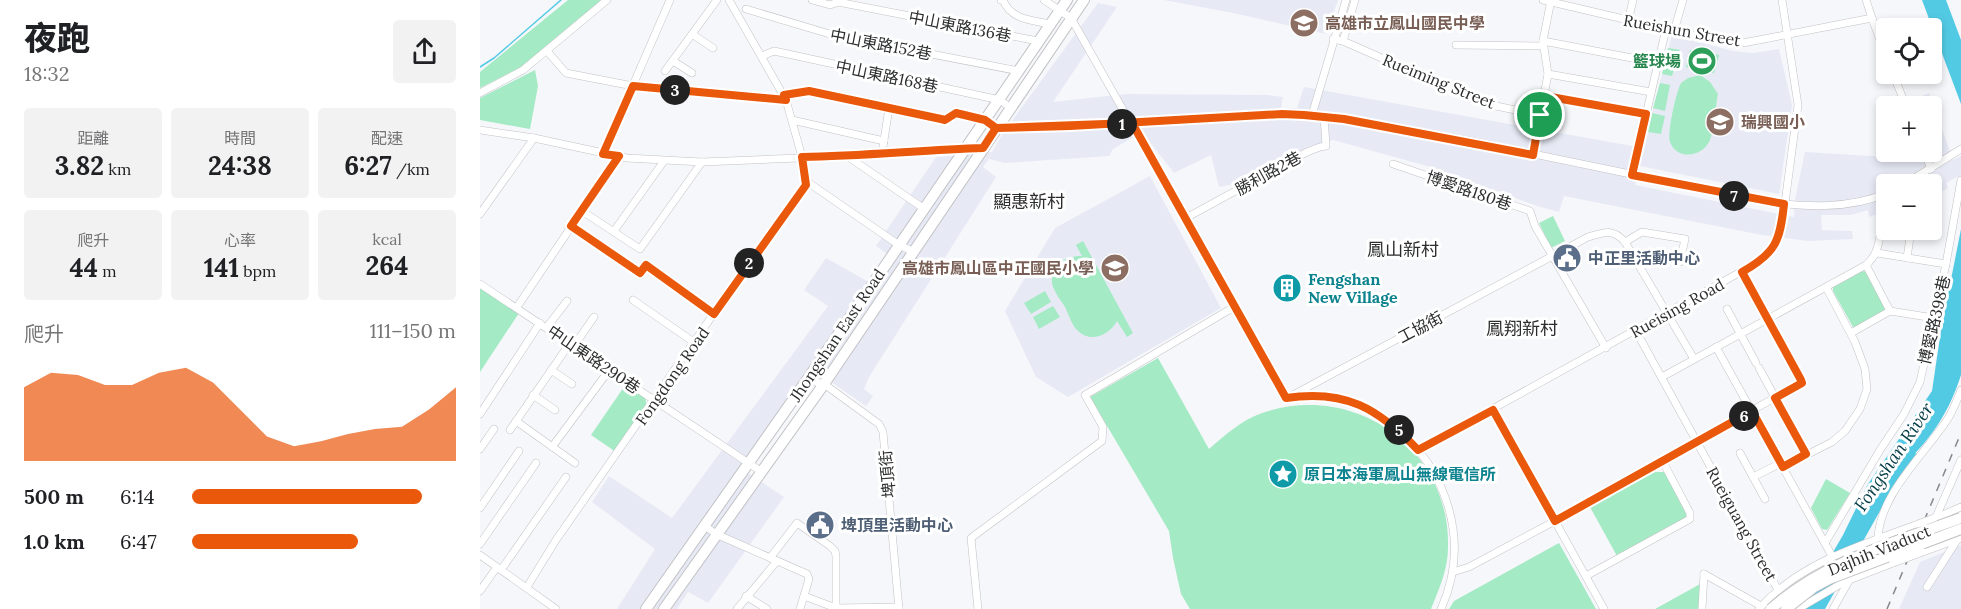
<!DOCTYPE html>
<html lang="zh-TW">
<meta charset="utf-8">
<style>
body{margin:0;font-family:Lora,"Noto Sans TC",serif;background:#f2f2f2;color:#202124;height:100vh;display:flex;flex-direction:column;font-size:22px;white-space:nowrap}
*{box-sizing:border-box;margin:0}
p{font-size:20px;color:#757577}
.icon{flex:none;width:33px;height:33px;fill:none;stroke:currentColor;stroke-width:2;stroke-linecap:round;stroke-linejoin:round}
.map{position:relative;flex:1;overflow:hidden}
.side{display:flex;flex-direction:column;background:#fff;width:480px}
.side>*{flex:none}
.controls{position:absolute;left:1396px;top:18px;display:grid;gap:12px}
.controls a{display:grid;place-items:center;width:66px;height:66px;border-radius:6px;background:#fff;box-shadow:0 3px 9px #0003;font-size:30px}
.pin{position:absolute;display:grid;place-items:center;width:51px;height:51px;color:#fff;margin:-26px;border:3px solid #fff;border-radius:50%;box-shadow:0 2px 6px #0007}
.km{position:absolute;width:30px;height:30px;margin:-15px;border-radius:50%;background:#222;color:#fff;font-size:16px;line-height:30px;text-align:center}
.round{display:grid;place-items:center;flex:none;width:63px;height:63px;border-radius:6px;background:#f2f2f2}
.overview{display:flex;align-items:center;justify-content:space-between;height:102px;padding:0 24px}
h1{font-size:33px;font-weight:800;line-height:45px}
.figures{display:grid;grid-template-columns:repeat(3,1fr);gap:9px;height:102px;padding:6px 24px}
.figures div{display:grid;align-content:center;border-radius:6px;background:#f2f2f2;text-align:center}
.figures b{font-size:26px;font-weight:800}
.figures small{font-size:16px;font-weight:400}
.figures p{font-size:16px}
.chart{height:168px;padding:12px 24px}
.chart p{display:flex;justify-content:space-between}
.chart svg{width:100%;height:108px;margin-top:6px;fill:#ea580c;opacity:.7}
ul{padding:0 24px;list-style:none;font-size:20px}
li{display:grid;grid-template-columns:96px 72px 1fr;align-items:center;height:45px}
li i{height:15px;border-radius:8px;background:#ea580c}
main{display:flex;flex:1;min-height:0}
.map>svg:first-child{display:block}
.built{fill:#e7eaf5}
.green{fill:#a4eac4}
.water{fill:#52cae4}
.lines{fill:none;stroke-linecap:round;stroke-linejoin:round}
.stream{stroke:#52cae4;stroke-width:1.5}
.river{stroke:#52cae4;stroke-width:10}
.street-casing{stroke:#c1c2c5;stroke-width:8}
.primary-casing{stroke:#c1c2c5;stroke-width:12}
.street{stroke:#fff;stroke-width:7}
.primary{stroke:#fff;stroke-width:10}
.rail{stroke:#88898b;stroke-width:1.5;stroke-dasharray:8 8;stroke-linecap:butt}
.street-bridge-casing{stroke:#c1c2c5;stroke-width:8;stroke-linecap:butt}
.primary-bridge-casing{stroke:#c1c2c5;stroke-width:12;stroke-linecap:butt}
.street-bridge{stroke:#fff;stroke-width:7}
.primary-bridge{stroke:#fff;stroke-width:10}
.route-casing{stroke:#fff;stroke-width:12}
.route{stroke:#ea580c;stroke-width:8}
.labels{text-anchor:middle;stroke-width:6;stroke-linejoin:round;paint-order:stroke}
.education-label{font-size:16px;font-weight:bold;fill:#785e54;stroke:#fff;text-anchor:start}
.street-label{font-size:16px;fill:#2c2d2e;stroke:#fff}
.leisure-label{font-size:16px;font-weight:bold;fill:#27864d;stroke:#fff;text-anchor:end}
.service-label{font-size:16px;font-weight:bold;fill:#4e5e75;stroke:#fff;text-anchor:start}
.culture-label{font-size:16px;font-weight:bold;fill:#0d838f;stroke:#fff;text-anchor:start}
.neighbourhood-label{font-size:18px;fill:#2c2d2e;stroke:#fff}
.water-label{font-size:18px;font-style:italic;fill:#013b46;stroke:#fff}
</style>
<main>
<section class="side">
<div class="overview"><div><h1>夜跑</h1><p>18:32</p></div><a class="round"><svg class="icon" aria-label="share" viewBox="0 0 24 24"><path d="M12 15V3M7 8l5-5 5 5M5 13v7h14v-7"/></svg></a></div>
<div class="figures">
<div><p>距離</p><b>3.82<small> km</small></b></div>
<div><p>時間</p><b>24:38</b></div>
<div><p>配速</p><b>6:27<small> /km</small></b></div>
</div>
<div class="figures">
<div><p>爬升</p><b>44<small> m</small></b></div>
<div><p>心率</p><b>141<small> bpm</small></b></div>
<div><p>kcal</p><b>264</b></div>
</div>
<div class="chart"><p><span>爬升</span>111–150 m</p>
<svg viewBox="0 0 160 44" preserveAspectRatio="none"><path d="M0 44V14L10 8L20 9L30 13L40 13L50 8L60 6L70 12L80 23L90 34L100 38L110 36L120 33L130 31L140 30L150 23L160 14V44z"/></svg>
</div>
<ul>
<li><b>500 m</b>6:14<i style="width:87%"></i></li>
<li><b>1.0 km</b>6:47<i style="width:63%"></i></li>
</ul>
</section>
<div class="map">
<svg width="1481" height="609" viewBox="0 0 1481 609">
<rect width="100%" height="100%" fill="#f6f7fb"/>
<g class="built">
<path d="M 684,0 L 858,0 L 846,34 L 753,13 Z"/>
<path d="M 618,3 L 637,7 L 573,102 L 646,94 L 788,95 L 803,97 L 801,108 L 817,108 L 824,87 L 1163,148 L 1192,35 L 1253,51 L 1273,53 L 1299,49 L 1312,105 L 1299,194 L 1160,166 L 1155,185 L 1314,217 L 1315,199 L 1325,152 L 1392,156 L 1434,156 L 1435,152 L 1452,152 L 1452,106 L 1434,106 L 1434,99 L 1449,93 L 1473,160 L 1481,156 L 1481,175 L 1466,183 L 1468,188 L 1452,197 L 1452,184 L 1407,184 L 1407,211 L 1389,217 L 1388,210 L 1371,215 L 1341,215 L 1342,230 L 1372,231 L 1373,239 L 1328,241 L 1282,235 L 1084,196 L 1079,212 L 1057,206 L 954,168 L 853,140 L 830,146 L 764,182 L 739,187 L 731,155 L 694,173 L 662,132 L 633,149 L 629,156 L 525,163 L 509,159 L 503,167 L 516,177 L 389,377 L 384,389 L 393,396 L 386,406 L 331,368 L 262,469 L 304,497 L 228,603 L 208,592 L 197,609 L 137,609 L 175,549 L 112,502 L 129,476 L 192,518 L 348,306 L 324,290 L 346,258 L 387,281 L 407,254 L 396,246 L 456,157 L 512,152 L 523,133 Z"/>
<path d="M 670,176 L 741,308 L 588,397 L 556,377 L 525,311 L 575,228 Z"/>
<path d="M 1481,545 L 1481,609 L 1419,609 L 1440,562 Z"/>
</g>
<g class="green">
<path d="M 88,0 L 121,0 L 41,67 L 0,88 L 0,72 Z"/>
<path d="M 1188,48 L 1200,50 L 1192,76 L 1182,74 Z"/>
<path d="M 1210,50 L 1239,55 L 1234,73 L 1206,67 Z"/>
<path d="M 55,70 L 58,86 L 50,129 L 0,120 L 0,98 Z"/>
<path d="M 1220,75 L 1230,82 L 1238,94 C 1235,108 1235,126 1230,140 C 1223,157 1197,161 1190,142 C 1187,132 1196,93 1201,83 L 1208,78 Z"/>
<path d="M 1180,83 L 1190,85 L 1185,111 L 1173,108 Z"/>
<path d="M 1172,113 L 1185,116 L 1181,134 L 1168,132 Z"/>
<path d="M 1073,216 L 1085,241 L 1071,248 L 1059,223 Z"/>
<path d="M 603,241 L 653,333 L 647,337 L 637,321 C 630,334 612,344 598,331 C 592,326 589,315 585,307 C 581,301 576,294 573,287 C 567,267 585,255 602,256 L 596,245 Z"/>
<path d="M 1382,271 L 1387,272 L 1406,308 L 1404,312 L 1378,327 L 1373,327 L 1353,291 L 1353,286 Z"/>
<path d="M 0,288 L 39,313 L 0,372 Z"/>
<path d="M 565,291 L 571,302 L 551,314 L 544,303 Z"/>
<path d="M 573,306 L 580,317 L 559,329 L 553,317 Z"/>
<path d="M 678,358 L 729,449 C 745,435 762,420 782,413 C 875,381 971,449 968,548 C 968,569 959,589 951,609 L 710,609 L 701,594 L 693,558 L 689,531 L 610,397 Z"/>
<path d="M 146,384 L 165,398 L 167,405 L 136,452 L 111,435 Z"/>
<path d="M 1175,472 L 1184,472 L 1207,513 L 1205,519 L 1137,556 L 1110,507 Z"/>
<path d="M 1346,479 L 1370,493 L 1347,530 L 1342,529 L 1331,508 Z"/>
<path d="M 1079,543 L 1116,609 L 969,609 L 974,601 Z"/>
<path d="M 1222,583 L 1218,609 L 1175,609 Z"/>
</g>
<g class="water">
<path d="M 1442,0 L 1466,0 L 1481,40 L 1481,104 Z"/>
<path d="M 1481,229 L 1481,375 C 1469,412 1454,434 1428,461 L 1345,609 L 1320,609 L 1363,535 L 1388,484 L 1452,391 L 1461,330 Z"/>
</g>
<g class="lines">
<path class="stream" d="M 0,67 L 14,58 L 81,0"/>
<path class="river" d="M 1412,486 L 1434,458"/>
<g class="street-casing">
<g id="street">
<path d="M 332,0 L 350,5 L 358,2 L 558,41"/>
<path d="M 521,0 L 523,0 C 531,20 552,20 570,24"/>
<path d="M 564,0 L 591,18 L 806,398 C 827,395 848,394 869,400 C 885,405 900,415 913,425 C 968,470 991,543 961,609"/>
<path d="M 1063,0 L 1225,38 L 1263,43 L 1392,18 L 1407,59"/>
<path d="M 1386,0 L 1392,18"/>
<path d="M 266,9 L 353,35 L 539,71"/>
<path d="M 1148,21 L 1153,0"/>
<path d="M 1194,31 L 1203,0"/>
<path d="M 212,34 L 233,48"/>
<path d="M 853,39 L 863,41 L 1006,104 L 1060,115"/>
<path d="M 863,41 L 875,0"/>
<path d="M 1063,41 L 1178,63"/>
<path d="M 976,45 L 1063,46"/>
<path d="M 67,51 L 86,73 L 153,86 L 306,100"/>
<path d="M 282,56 L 294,51 L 520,100 L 531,108"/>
<path d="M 193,61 L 212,73"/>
<path d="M 185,71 L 237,0"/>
<path d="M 1068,74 L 1171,92"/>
<path d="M 1413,74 L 1426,106"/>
<path d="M 0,93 L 43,70 L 127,0"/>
<path d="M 304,95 L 329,91 L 465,120 L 476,113 L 505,120 L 516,128 L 537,129 L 802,114 L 844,116 L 991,141 L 1281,201 C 1322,207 1368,210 1407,193"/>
<path d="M 1065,96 L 1166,114"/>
<path d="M 832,115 L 866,0"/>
<path d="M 312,120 L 404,141"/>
<path d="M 0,130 L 54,138 L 147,158 L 222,162 L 367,156 L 402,153 L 503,148"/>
<path d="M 1444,152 L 1451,169"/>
<path d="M 402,153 L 409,108"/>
<path d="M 123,154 L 190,0"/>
<path d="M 1053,155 L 1068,74 L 1063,41 L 1071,0"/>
<path d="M 367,156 L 443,208"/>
<path d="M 913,164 L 1050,211 L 1055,226 L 1126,348"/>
<path d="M 1152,175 L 1186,29"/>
<path d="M 326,181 L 419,245 L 434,252"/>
<path d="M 1425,184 L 1481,149"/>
<path d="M 102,211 L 160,249 L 222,162"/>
<path d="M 0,214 L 54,138"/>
<path d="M 704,219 L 827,152 L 840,147 L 846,146 L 844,116"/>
<path d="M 91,226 L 160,273 L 167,265 L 234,314"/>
<path d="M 134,231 L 184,161"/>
<path d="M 1145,242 L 1162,232 L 1205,239 L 1200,262"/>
<path d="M 1397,253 L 1466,264"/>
<path d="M 1427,258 L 1431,230"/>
<path d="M 1386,265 L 1410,311"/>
<path d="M 0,284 L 282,472"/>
<path d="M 153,300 L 215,343"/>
<path d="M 37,307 L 139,156"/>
<path d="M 1247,309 L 1276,363"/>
<path d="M 67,327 L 87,301"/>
<path d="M 1156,331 L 1298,590"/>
<path d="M 1371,333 L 1410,311 L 1454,318"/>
<path d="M 94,346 L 114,317"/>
<path d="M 1236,347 L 1352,556"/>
<path d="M 1279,368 L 1326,454"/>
<path d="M 71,370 L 92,384"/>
<path d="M 1182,377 L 1386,265 C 1399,254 1399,240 1402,224"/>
<path d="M 327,380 L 344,384 L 399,424 L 403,432 L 419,609"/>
<path d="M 53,395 L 75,410"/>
<path d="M 811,396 L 1108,237 C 1124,232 1133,228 1145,242 L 1214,359"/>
<path d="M 1013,410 L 1124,609"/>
<path d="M 0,414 L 60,323"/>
<path d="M 36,421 L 95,463"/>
<path d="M 30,430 L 90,343"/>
<path d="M 72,447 L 130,369"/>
<path d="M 0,449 L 14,429"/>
<path d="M 938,450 L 1275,264 L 1294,248 L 1301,233 L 1318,105 L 1302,0"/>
<path d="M 1260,453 L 1285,499"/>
<path d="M 1303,467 L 1352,442 L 1365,431 L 1380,409 L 1387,389 L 1385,369 L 1375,342 L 1346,287"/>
<path d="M 1273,477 L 1301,463"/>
<path d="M 0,508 L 39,451"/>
<path d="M 1456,517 L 1481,460"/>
<path d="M 1456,518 L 1481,507"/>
<path d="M 225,526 L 236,534 L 327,574 L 329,579 L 320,609"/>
<path d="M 1398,539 C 1399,495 1444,455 1467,420 C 1473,411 1477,400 1481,390"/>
<path d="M 1345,543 L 1400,450 L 1424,414 L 1440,382 L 1466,264 L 1481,180"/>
<path d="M 0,544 L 56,463"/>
<path d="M 1443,552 L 1481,538"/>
<path d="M 0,555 L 76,609"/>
<path d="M 290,558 L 317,523 L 350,546 L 355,551 L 356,556 L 356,609"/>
<path d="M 21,570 L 86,477"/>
<path d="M 973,572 L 989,567 L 1075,521 L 1321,383 L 1262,271"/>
<path d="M 1224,574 L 1281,606"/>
<path d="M 1106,576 L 1210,519 L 1210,513 L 1183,462"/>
<path d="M 47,587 L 76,540 L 292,230 L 326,185 L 322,157 L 306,100 L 249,0"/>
<path d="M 1447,587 L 1477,540"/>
<path d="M 0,591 L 17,567"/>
<path d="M 266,596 L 287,609"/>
<path d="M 324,596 L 356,608 L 419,607"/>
<path d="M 257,609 L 297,561"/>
<path d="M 498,609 L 491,538 L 622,441 L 623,427 L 605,395 L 754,307"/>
<path d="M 1222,609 L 1224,574"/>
<path d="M 1279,609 C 1320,562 1382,545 1438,524"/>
<path d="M 1318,609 L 1364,582 L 1413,563"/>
<path d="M 1353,609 L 1370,579"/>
</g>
</g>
<g class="primary-casing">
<g id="primary">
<path d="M 166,609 L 327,380 L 587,0"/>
<path d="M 184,609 L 344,384 L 604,0"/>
</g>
</g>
<use href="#street" class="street"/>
<use href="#primary" class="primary"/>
<path class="rail" d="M 1407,609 L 1481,433"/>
<g class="street-bridge-casing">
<g id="street-bridge">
<path d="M 1438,524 L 1454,518"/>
<path d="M 1413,563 L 1443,552"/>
</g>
</g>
<g class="primary-bridge-casing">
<g id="primary-bridge">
<path d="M 1291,609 C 1344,561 1416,542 1481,518"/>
<path d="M 1306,609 L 1334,587 L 1349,579 L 1481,529"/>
</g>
</g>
<use href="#street-bridge" class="street-bridge"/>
<use href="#primary-bridge" class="primary-bridge"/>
</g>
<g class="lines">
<g class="route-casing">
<path id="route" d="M 1060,115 L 1053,155 L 864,119 L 824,115 L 802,114 L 590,126 L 516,128 L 503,148 C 443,150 382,156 322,157 L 326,185 L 234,314 L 166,265 L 160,273 L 91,226 L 139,156 L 123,154 L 153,86 L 306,100 L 304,95 L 329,91 L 461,119 L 465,120 L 476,113 L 505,120 L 516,128 L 652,123 L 806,398 C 865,389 898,408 938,450 L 1013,410 L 1075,521 L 1272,411 L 1303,467 L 1326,454 L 1295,398 L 1322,383 L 1321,380 L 1262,272 C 1296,253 1300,241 1304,204 L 1152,175 L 1166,114 L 1065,96 L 1060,115"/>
</g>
<use href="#route" class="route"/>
</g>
<defs>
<g id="school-disc" transform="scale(1.5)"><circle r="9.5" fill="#8d6e63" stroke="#fff"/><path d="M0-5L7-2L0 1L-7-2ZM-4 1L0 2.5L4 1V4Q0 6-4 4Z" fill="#fff"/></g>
<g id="stadium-disc" transform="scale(1.5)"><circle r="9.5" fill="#2e9e5b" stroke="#fff"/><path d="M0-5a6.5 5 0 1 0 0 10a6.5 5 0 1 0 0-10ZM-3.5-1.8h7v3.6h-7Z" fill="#fff"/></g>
<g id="civic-disc" transform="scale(1.5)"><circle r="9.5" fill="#5c6f8a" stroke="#fff"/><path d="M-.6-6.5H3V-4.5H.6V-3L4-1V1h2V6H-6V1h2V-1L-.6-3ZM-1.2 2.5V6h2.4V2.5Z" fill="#fff"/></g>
<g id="building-disc" transform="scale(1.5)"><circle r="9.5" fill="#0f9aa8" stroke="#fff"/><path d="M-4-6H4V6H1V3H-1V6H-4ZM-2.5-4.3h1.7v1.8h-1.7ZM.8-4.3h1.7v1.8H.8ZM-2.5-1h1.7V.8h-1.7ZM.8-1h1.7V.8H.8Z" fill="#fff"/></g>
<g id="sight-disc" transform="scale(1.5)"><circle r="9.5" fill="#0f9aa8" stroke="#fff"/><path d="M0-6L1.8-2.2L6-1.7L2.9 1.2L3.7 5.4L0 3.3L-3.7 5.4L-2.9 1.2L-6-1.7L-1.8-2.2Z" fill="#fff"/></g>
</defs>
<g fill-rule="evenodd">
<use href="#school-disc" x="824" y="23"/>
<use href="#stadium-disc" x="1222" y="61"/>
<use href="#school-disc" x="1240" y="122"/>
<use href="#civic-disc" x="1087" y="258"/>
<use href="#school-disc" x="635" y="268"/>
<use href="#building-disc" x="807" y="288"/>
<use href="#sight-disc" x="803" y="474"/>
<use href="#civic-disc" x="340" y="525"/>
</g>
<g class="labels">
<g class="education-label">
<text x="845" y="29">高雄市立鳳山國民中學</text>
<text x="1261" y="128">瑞興國小</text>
<text x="614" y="274" text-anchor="end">高雄市鳳山區中正國民小學</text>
</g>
<g class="street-label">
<text transform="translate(480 26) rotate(11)" y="6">中山東路136巷</text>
<text transform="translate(1202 30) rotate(10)" y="6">Rueishun Street</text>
<text transform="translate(401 44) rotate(11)" y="6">中山東路152巷</text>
<text transform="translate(407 76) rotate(12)" y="6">中山東路168巷</text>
<text transform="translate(959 81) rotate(22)" y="6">Rueiming Street</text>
<text transform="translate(788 173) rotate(-29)" y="6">勝利路2巷</text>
<text transform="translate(989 190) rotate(19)" y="6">博愛路180巷</text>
<text transform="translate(1197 308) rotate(-29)" y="6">Rueising Road</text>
<text transform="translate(1454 320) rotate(-77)" y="6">博愛路398巷</text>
<text transform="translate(940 327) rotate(-28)" y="6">工協街</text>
<text transform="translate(357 335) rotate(-56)" y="6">Jhongshan East Road</text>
<text transform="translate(114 359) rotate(34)" y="6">中山東路290巷</text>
<text transform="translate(192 376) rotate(-55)" y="6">Fongdong Road</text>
<text transform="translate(407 474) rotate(-95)" y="6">埤頂街</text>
<text transform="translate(1262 524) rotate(61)" y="6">Rueiguang Street</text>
<text transform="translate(1399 550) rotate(-22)" y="6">Dajhih Viaduct</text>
</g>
<g class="leisure-label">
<text x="1201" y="67">籃球場</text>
</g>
<g class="service-label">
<text x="1108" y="264">中正里活動中心</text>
<text x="361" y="531">埤頂里活動中心</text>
</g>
<g class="culture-label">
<text x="828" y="285">Fengshan<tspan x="828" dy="18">New Village</tspan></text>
<text x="824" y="480">原日本海軍鳳山無線電信所</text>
</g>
<g class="neighbourhood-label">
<text x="549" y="208">顯惠新村</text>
<text x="923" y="256">鳳山新村</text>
<text x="1042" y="335">鳳翔新村</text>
</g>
<g class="water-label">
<text transform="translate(1414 457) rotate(-56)" y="6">Fongshan River</text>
</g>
</g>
</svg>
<div class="controls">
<a><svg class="icon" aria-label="locate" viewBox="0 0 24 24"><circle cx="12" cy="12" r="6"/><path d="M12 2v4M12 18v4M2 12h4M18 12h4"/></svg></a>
<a>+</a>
<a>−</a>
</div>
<div class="pin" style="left:1060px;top:115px;background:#1e9e55"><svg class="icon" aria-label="arrive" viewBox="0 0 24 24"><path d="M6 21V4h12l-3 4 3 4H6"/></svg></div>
<b class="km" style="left:642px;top:124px">1</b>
<b class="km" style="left:269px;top:263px">2</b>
<b class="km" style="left:195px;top:90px">3</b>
<b class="km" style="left:919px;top:430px">5</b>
<b class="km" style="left:1264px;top:416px">6</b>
<b class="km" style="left:1254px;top:196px">7</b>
</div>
</main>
